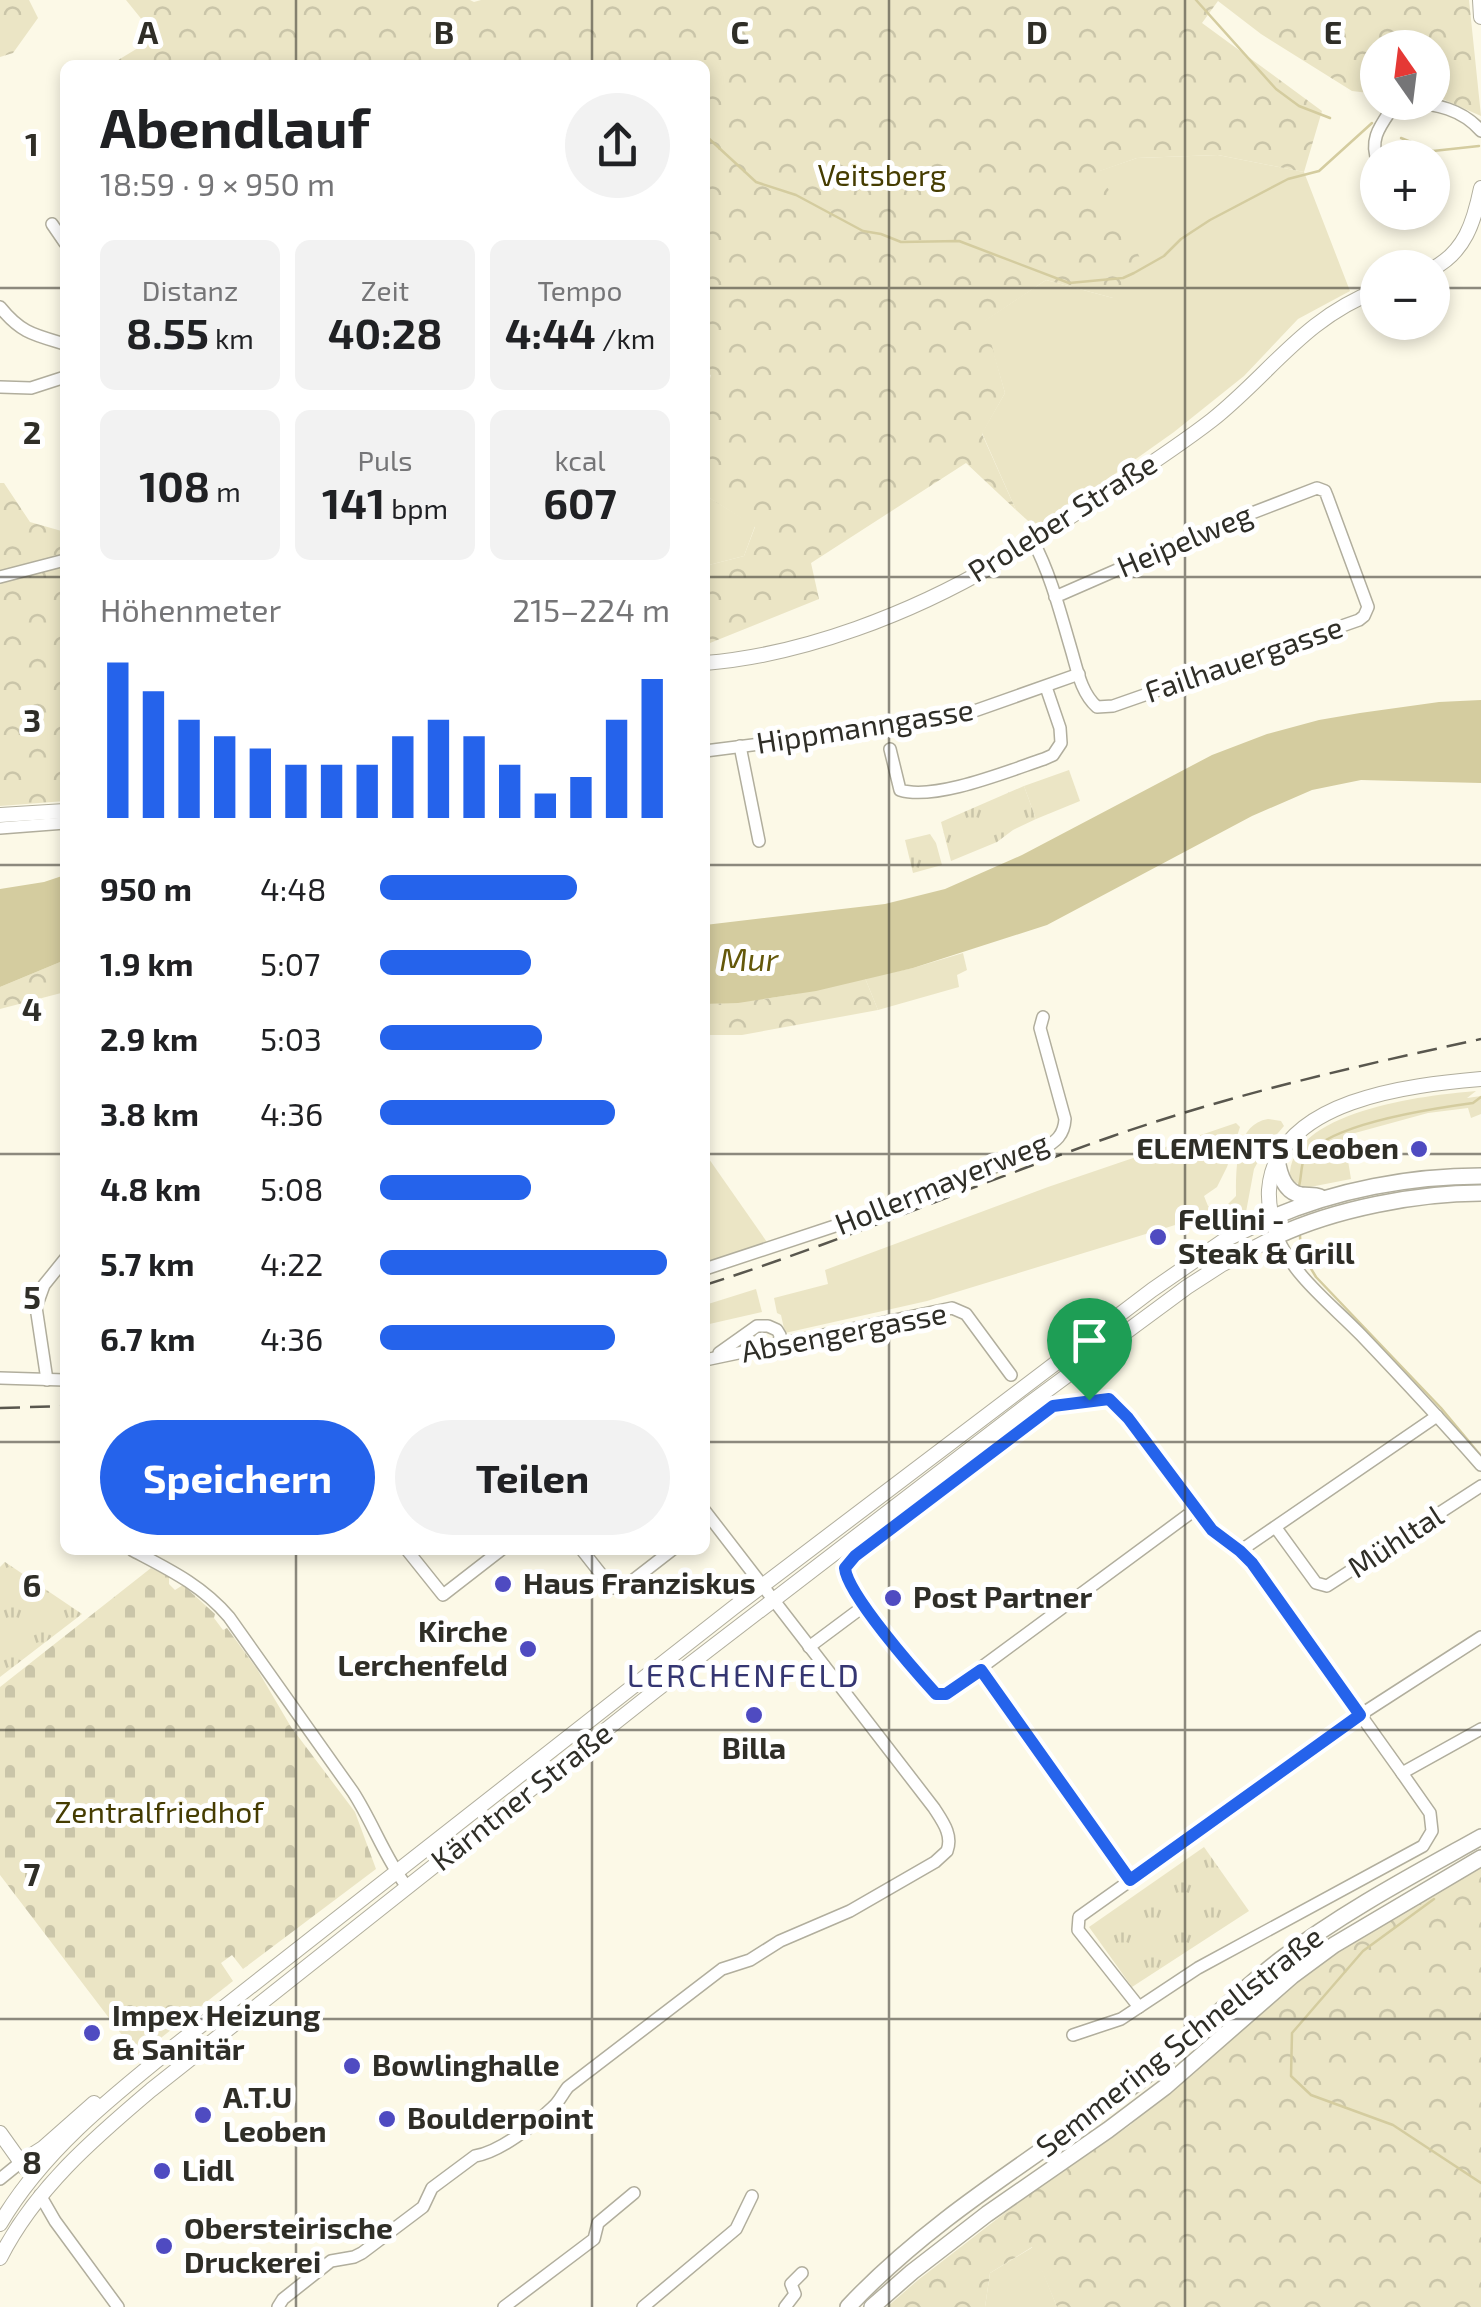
<!DOCTYPE html>
<html lang="de">
<meta charset="utf-8">
<style>
body{margin:0;font-family:"Exo 2",sans-serif;background:#f2f2f2;color:#202124;height:100vh;display:flex;flex-direction:column;font-size:38px;white-space:nowrap}
*{box-sizing:border-box;margin:0}
p{font-size:32px;color:#757577}
.icon{flex:none;width:55px;height:55px;fill:none;stroke:currentColor;stroke-width:2;stroke-linecap:round;stroke-linejoin:round}
.map{position:relative;flex:1;overflow:hidden}
.panel{position:absolute;left:60px;top:60px;width:650px;height:1495px;display:flex;flex-direction:column;background:#fff;border-radius:15px;box-shadow:0 5px 15px #0003}
.panel>*{flex:none}
.needle{width:65px;rotate:346deg}
.tools{position:absolute;left:1360px;top:30px;display:grid;gap:20px}
.tools a{display:grid;place-items:center;width:90px;height:90px;border-radius:50%;background:#fff;box-shadow:0 5px 15px #0003;font-size:50px}
.pin{position:absolute;display:grid;place-items:center;width:85px;height:85px;color:#fff;margin:-102px -42px;border-radius:50% 50% 50% 0;rotate:-45deg;box-shadow:0 0 10px #0007}
.pin .icon{rotate:45deg}
.round{display:grid;place-items:center;flex:none;width:105px;height:105px;border-radius:52px;background:#f2f2f2}
.overview{display:flex;align-items:center;justify-content:space-between;height:170px;padding:0 40px}
h1{font-size:55px;font-weight:700;line-height:75px}
.figures{display:grid;grid-template-columns:repeat(3,1fr);gap:15px;height:170px;padding:10px 40px}
.figures div{display:grid;align-content:center;border-radius:15px;background:#f2f2f2;text-align:center}
.figures b{font-size:42px;font-weight:700}
.figures small{font-size:28px;font-weight:400}
.figures p{font-size:28px}
.chart{height:280px;padding:20px 40px}
.chart p{display:flex;justify-content:space-between}
.chart svg{width:100%;height:180px;margin-top:10px;stroke:#2563eb;stroke-width:6}
.action{display:flex;gap:20px;margin-top:auto;padding:20px 40px}
.action a{flex:1;height:115px;border-radius:60px;background:#2563eb;color:#fff;font-size:40px;font-weight:700;line-height:115px;text-align:center}
.action a+a{background:#f2f2f2;color:#202124}
ul{padding:0 40px;list-style:none;font-size:32px}
li{display:grid;grid-template-columns:160px 120px 1fr;align-items:center;height:75px}
li i{height:25px;border-radius:12px;background:#2563eb}
.map>svg:first-child{display:block}
.green{fill:#ebe5c5}
.forest{fill:url(#forest-crowns)}
.cemetery{fill:url(#cemetery-stones)}
.park{fill:url(#park-tufts)}
.water{fill:#d4cc9f}
.lines{fill:none;stroke-linecap:round;stroke-linejoin:round}
.stream{stroke:#d4cc9f;stroke-width:2.5}
.minor-casing{stroke:#b1ae9d;stroke-width:14}
.major-casing{stroke:#b1ae9d;stroke-width:16}
.highway-casing{stroke:#b1ae9d;stroke-width:18}
.minor{stroke:#fff;stroke-width:11}
.major{stroke:#fff;stroke-width:14}
.highway{stroke:#fff;stroke-width:15}
.rail{stroke:#59574e;stroke-width:2.5;stroke-dasharray:20 10;stroke-linecap:butt}
.route-casing{stroke:#fff;stroke-width:20}
.route{stroke:#2563eb;stroke-width:12}
.grid{fill:none;stroke:#2f2e27;stroke-width:2.5;stroke-opacity:0.55}
.poi-dot{fill:#4f4bc1;stroke:#fff;stroke-width:4}
.labels{text-anchor:middle;stroke-width:10;stroke-linejoin:round;paint-order:stroke}
.park-label{font-size:30px;fill:#453c01;stroke:#fff}
.street-label{font-size:30px;fill:#2f2e27;stroke:#fff}
.poi-label{font-size:30px;font-weight:bold;fill:#2f2e27;stroke:#fff;text-anchor:start}
.water-label{font-size:32px;font-style:italic;fill:#64580a;stroke:#fff}
.neighbourhood-label{font-size:32px;letter-spacing:2.5px;fill:#353672;stroke:#fff}
.grid-label{font-size:32px;text-anchor:middle;font-weight:bold;fill:#2f2e27;stroke:#fff;stroke-width:10;stroke-linejoin:round;paint-order:stroke}
</style>
<div class="map">
<svg width="1481" height="2307" viewBox="0 0 1481 2307">
<defs>
<pattern id="forest-crowns" width="20" height="18" patternUnits="userSpaceOnUse" patternTransform="scale(2.5)"><rect width="20" height="18" fill="#ebe5c5"/><path d="M2 6a3 3 0 1 1 6 0M12 15a3 3 0 1 1 6 0" fill="none" stroke="#cac5a9"/></pattern>
<pattern id="cemetery-stones" width="16" height="16" patternUnits="userSpaceOnUse" patternTransform="scale(2.5)"><rect width="16" height="16" fill="#ebe5c5"/><path d="M2 7V4a2 2 0 0 1 4 0v3zM10 15v-3a2 2 0 0 1 4 0v3z" fill="#cac5a9"/></pattern>
<pattern id="park-tufts" width="24" height="20" patternUnits="userSpaceOnUse" patternTransform="scale(2.5)"><rect width="24" height="20" fill="#ebe5c5"/><path d="M3 7l-1-3M5 7V3M7 7l1-3M15 17l-1-3M17 17v-4M19 17l1-3" fill="none" stroke="#cac5a9"/></pattern>
</defs>
<rect width="100%" height="100%" fill="#fcf9e7"/>
<g class="green">
<path d="M 1218,155 L 1304,172 L 1350,291 L 1298,319 L 1244,376 L 1174,432 L 1037,529 L 1016,510 L 982,433 L 1005,393 L 984,321 L 1046,280 L 1113,298 L 1099,171 L 1137,158 Z"/>
<path d="M 705,495 L 755,526 L 744,556 L 705,566 Z"/>
<path d="M 1069,770 L 1080,801 L 1036,819 L 1024,786 Z"/>
<path d="M 963,953 L 967,970 L 957,975 L 959,987 L 878,1010 L 865,978 L 913,968 Z"/>
<path d="M 1476,1091 L 1467,1098 L 1481,1096 L 1481,1114 L 1471,1118 L 1468,1108 L 1428,1113 L 1344,1136 L 1351,1179 L 1305,1188 L 1290,1179 C 1286,1111 1426,1095 1476,1091 Z"/>
<path d="M 1268,1119 L 1281,1121 L 1284,1126 L 1266,1147 L 1254,1169 L 1246,1212 L 1240,1220 L 1216,1231 L 1205,1220 L 1198,1218 L 927,1301 L 785,1333 L 781,1315 L 777,1313 L 774,1298 L 828,1284 L 825,1270 L 1048,1187 L 1236,1123 L 1240,1127 L 1227,1167 L 1217,1187 L 1204,1196 L 1208,1206 L 1217,1205 L 1225,1207 L 1236,1196 C 1236,1170 1235,1124 1268,1119 Z"/>
<path d="M 709,1159 L 769,1245 L 705,1264 L 705,1161 Z"/>
<path d="M 756,1289 L 762,1312 L 705,1325 L 705,1305 Z"/>
<path d="M 1033,2247 L 1057,2307 L 985,2307 L 990,2273 Z"/>
</g>
<g class="forest">
<path d="M 0,0 L 29,0 L 38,18 L 13,53 L 0,57 Z"/>
<path d="M 126,0 L 470,0 L 474,2 L 481,0 L 1469,0 L 1481,116 L 1438,97 L 1433,89 L 1432,48 L 1378,48 L 1377,94 L 1352,91 L 1261,34 L 1218,1 L 1202,23 L 1322,111 L 1304,172 L 1218,155 L 1137,158 L 1100,171 L 1150,280 L 1113,298 L 1046,280 L 985,321 L 1005,393 L 982,434 L 1016,510 L 966,463 L 811,563 L 819,599 L 705,645 L 705,566 L 744,556 L 755,527 L 705,495 L 705,396 L 711,375 L 705,373 L 705,65 L 110,65 L 156,37 Z"/>
<path d="M 0,483 L 4,483 L 30,522 L 65,532 L 65,801 L 0,806 Z"/>
<path d="M 65,960 L 65,992 L 0,1009 L 0,987 Z"/>
<path d="M 865,978 L 878,1010 L 742,1035 L 705,1035 L 705,1004 C 760,1002 813,992 865,978 Z"/>
<path d="M 1481,1865 L 1481,2307 L 1057,2307 L 1032,2247 L 990,2273 L 985,2307 L 887,2307 L 918,2280 L 1023,2199 L 1129,2126 L 1261,2010 L 1352,1940 Z"/>
</g>
<path class="cemetery" d="M 151,1568 L 169,1577 L 169,1584 L 175,1590 L 183,1585 L 215,1614 L 214,1618 L 223,1630 L 227,1628 L 257,1669 L 291,1727 L 355,1812 L 376,1869 L 243,1969 L 232,1955 L 221,1963 L 233,1981 L 138,2056 L 0,1875 L 0,1687 Z"/>
<g class="park">
<path d="M 1024,786 L 1036,819 L 1013,830 L 997,842 L 951,861 L 941,822 Z"/>
<path d="M 930,834 L 936,843 L 942,865 L 913,873 L 905,840 Z"/>
<path d="M 5,1562 L 82,1614 L 0,1677 L 0,1567 Z"/>
<path d="M 1204,1847 L 1249,1911 L 1132,1987 L 1089,1927 Z"/>
</g>
<g class="water">
<path d="M 1481,700 L 1481,783 L 1361,780 L 1312,790 L 1252,816 L 1047,925 L 913,968 L 816,991 L 738,1003 L 705,1004 L 705,925 L 885,904 L 945,889 L 1022,855 L 1212,755 L 1267,734 L 1319,720 L 1360,713 L 1439,702 Z"/>
<path d="M 65,875 L 65,960 L 0,987 L 0,889 L 44,882 Z"/>
</g>
<g class="lines">
<g class="stream">
<path d="M 1196,0 L 1276,89 L 1299,106 L 1330,118"/>
<path d="M 392,65 L 408,61 L 529,65"/>
<path d="M 705,135 L 756,182 L 796,195 L 863,231 L 881,234 L 901,242 L 959,241 L 1069,283 L 1123,278 L 1134,273 L 1164,256 L 1181,239 L 1210,220 L 1288,179 L 1319,171 L 1372,123"/>
<path d="M 1401,138 L 1433,151 L 1479,146"/>
<path d="M 1299,1186 C 1301,1179 1301,1169 1303,1162 C 1318,1124 1436,1108 1473,1103 L 1481,1097"/>
<path d="M 1300,1236 L 1301,1252 L 1316,1277 L 1441,1408 L 1481,1456"/>
<path d="M 1434,1899 L 1363,1951 L 1292,2033 L 1291,2076 L 1311,2095 L 1393,2125 L 1481,2183"/>
</g>
<g class="minor-casing">
<g id="minor">
<path d="M 1408,102 C 1436,104 1462,109 1481,131"/>
<path d="M 1378,162 C 1368,138 1382,124 1395,104 L 1407,102"/>
<path d="M 52,224 L 65,243"/>
<path d="M 0,307 C 21,333 34,335 65,344"/>
<path d="M 0,387 L 31,388 L 65,377"/>
<path d="M 1033,541 C 1051,575 1060,612 1071,649 C 1077,669 1081,693 1097,707 L 1113,706 L 1359,620 L 1364,616 L 1368,607 L 1327,496 L 1325,491 L 1317,488 L 1213,528 L 1055,597"/>
<path d="M 0,577 L 65,560"/>
<path d="M 740,746 L 759,841"/>
<path d="M 890,749 L 900,790 C 935,801 1008,771 1044,759 L 1053,755 L 1061,743 L 1060,728 L 1046,687"/>
<path d="M 705,751 L 886,728 L 963,715 L 1079,674"/>
<path d="M 0,828 L 65,823"/>
<path d="M 1277,1236 C 1293,1276 1331,1304 1361,1335 C 1402,1378 1442,1421 1481,1465"/>
<path d="M 705,1269 L 859,1218 L 1042,1149 C 1056,1142 1064,1135 1065,1119 L 1040,1028 L 1043,1017"/>
<path d="M 719,1353 L 757,1326 L 768,1326 L 777,1330 L 780,1335 L 779,1344"/>
<path d="M 705,1360 L 952,1308 L 966,1314 L 1011,1375"/>
<path d="M 0,1378 L 65,1380"/>
<path d="M 47,1380 L 36,1307 L 44,1285 L 65,1259"/>
<path d="M 1196,1509 L 944,1695 C 941,1695 938,1695 936,1694 C 926,1688 849,1588 846,1576 C 844,1568 845,1568 849,1561 L 1053,1406 L 1109,1399 L 1128,1418 L 1212,1530 L 1240,1551 L 1252,1563 L 1402,1773 L 1481,1729"/>
<path d="M 1276,1528 L 1316,1583 L 1327,1586 L 1481,1486"/>
<path d="M 132,1550 C 168,1569 202,1585 229,1617 L 353,1792 C 373,1823 385,1858 407,1887"/>
<path d="M 407,1550 L 443,1595 L 501,1550"/>
<path d="M 582,1550 L 612,1588 L 623,1588 L 672,1550"/>
<path d="M 1240,1551 L 1437,1416"/>
<path d="M 809,1647 L 864,1606"/>
<path d="M 981,1670 L 1131,1880 L 1360,1715 L 1481,1637"/>
<path d="M 1131,1880 L 1079,1917 L 1078,1930 L 1139,2007"/>
<path d="M 1073,2035 L 1121,2019 L 1198,1968 L 1423,1846 L 1432,1831 L 1430,1813 L 1402,1773"/>
<path d="M 0,2179 L 21,2162"/>
<path d="M 40,2195 L 55,2221 L 118,2307"/>
<path d="M 278,2307 L 283,2299 L 331,2261 L 354,2257 L 362,2253 L 423,2207 L 432,2188 L 475,2156 C 500,2152 534,2125 553,2107 C 559,2102 563,2093 568,2087 L 722,1969 L 750,1960 L 780,1941 L 850,1911 L 935,1862 L 947,1851 C 953,1835 943,1822 934,1808 L 705,1511"/>
<path d="M 504,2307 L 594,2239 L 598,2223 L 634,2193"/>
<path d="M 643,2307 L 736,2229 L 752,2196"/>
<path d="M 785,2307 L 795,2294 L 791,2284 L 802,2273"/>
</g>
</g>
<g class="major-casing">
<g id="major">
<path d="M 1480,0 L 1481,17"/>
<path d="M 1432,269 C 1465,252 1474,222 1481,188"/>
<path d="M 705,663 C 804,655 912,613 997,563 C 1028,546 1057,525 1087,506 C 1129,478 1172,451 1212,420 C 1271,373 1304,318 1378,290"/>
<path d="M 0,815 L 65,811"/>
<path d="M 0,2133 L 25,2168"/>
<path d="M 21,2162 L 43,2148 L 94,2103"/>
<path d="M 0,2224 C 43,2150 115,2094 181,2041 L 733,1608 L 1152,1290 L 1223,1241 L 1271,1218"/>
<path d="M 0,2258 C 35,2189 93,2139 151,2090 L 655,1691 L 1030,1403 L 1187,1287 L 1221,1265 L 1277,1236 C 1272,1221 1268,1206 1269,1190 C 1276,1099 1411,1085 1481,1079"/>
</g>
</g>
<g class="highway-casing">
<g id="highway">
<path d="M 1277,1159 C 1279,1173 1284,1192 1301,1195 C 1308,1196 1314,1195 1320,1197"/>
<path d="M 1271,1218 C 1336,1190 1410,1176 1481,1176"/>
<path d="M 1277,1236 C 1335,1209 1417,1193 1481,1193"/>
<path d="M 848,2307 C 929,2220 1035,2158 1130,2088 C 1183,2049 1228,2000 1280,1960 C 1343,1912 1413,1875 1481,1837"/>
<path d="M 872,2307 L 912,2272 L 987,2214 L 1108,2130 L 1165,2087 L 1292,1976 L 1334,1945 L 1481,1858"/>
</g>
</g>
<use href="#minor" class="minor"/>
<use href="#major" class="major"/>
<use href="#highway" class="highway"/>
<g class="rail">
<path d="M 705,1285 C 843,1241 976,1184 1113,1136 C 1233,1094 1357,1066 1481,1039"/>
<path d="M 0,1408 L 65,1406"/>
</g>
</g>
<g class="lines">
<g class="route-casing">
<path id="route" d="M 1109,1399 L 1128,1418 L 1212,1530 L 1240,1551 L 1252,1563 L 1360,1715 L 1130,1880 L 981,1670 L 946,1694 L 936,1694 C 916,1672 847,1594 845,1568 L 855,1556 L 1053,1406 Z"/>
</g>
<use href="#route" class="route"/>
</g>
<path class="grid" d="M 296,0 L 296,65M 592,0 L 592,65M 889,0 L 889,2307M 1185,0 L 1185,2307M 0,288 L 65,288M 705,288 L 1378,288M 1432,288 L 1481,288M 0,577 L 65,577M 705,577 L 1481,577M 0,865 L 65,865M 705,865 L 1481,865M 0,1154 L 65,1154M 705,1154 L 1481,1154M 0,1442 L 65,1442M 705,1442 L 1481,1442M 296,1550 L 296,2307M 592,1550 L 592,2307M 0,1730 L 1481,1730M 0,2019 L 1481,2019"/>
<g class="poi-dot">
<circle cx="1419" cy="1149" r="10"/>
<circle cx="1158" cy="1237" r="10"/>
<circle cx="503" cy="1584" r="10"/>
<circle cx="893" cy="1598" r="10"/>
<circle cx="528" cy="1649" r="10"/>
<circle cx="754" cy="1715" r="10"/>
<circle cx="92" cy="2033" r="10"/>
<circle cx="352" cy="2066" r="10"/>
<circle cx="203" cy="2115" r="10"/>
<circle cx="387" cy="2119" r="10"/>
<circle cx="162" cy="2171" r="10"/>
<circle cx="164" cy="2246" r="10"/>
</g>
<g class="labels">
<g class="park-label">
<text x="882" y="186">Veitsberg</text>
<text x="159" y="1823">Zentralfriedhof</text>
</g>
<g class="street-label">
<text transform="translate(1063 518) rotate(-32)" y="10">Proleber Straße</text>
<text transform="translate(1185 541) rotate(-23)" y="10">Heipelweg</text>
<text transform="translate(1244 660) rotate(-19)" y="10">Failhauergasse</text>
<text transform="translate(865 727) rotate(-9)" y="10">Hippmanngasse</text>
<text transform="translate(942 1184) rotate(-22)" y="10">Hollermayerweg</text>
<text transform="translate(844 1333) rotate(-11)" y="10">Absengergasse</text>
<text transform="translate(1396 1542) rotate(-33)" y="10">Mühltal</text>
<text transform="translate(522 1797) rotate(-38)" y="10">Kärntner Straße</text>
<text transform="translate(1180 2042) rotate(-38)" y="10">Semmering Schnellstraße</text>
</g>
<g class="poi-label">
<text x="1399" y="1159" text-anchor="end">ELEMENTS Leoben</text>
<text x="1178" y="1230">Fellini -<tspan x="1178" dy="34">Steak &amp; Grill</tspan></text>
<text x="523" y="1594">Haus Franziskus</text>
<text x="913" y="1608">Post Partner</text>
<text x="508" y="1642" text-anchor="end">Kirche<tspan x="508" dy="34">Lerchenfeld</tspan></text>
<text x="754" y="1759" text-anchor="middle">Billa</text>
<text x="112" y="2026">Impex Heizung<tspan x="112" dy="34">&amp; Sanitär</tspan></text>
<text x="372" y="2076">Bowlinghalle</text>
<text x="223" y="2108">A.T.U<tspan x="223" dy="34">Leoben</tspan></text>
<text x="407" y="2129">Boulderpoint</text>
<text x="182" y="2181">Lidl</text>
<text x="184" y="2239">Obersteirische<tspan x="184" dy="34">Druckerei</tspan></text>
</g>
<g class="water-label">
<text x="749" y="971">Mur</text>
</g>
<g class="neighbourhood-label">
<text x="744" y="1687">LERCHENFELD</text>
</g>
</g>
<g class="grid-label">
<text x="148" y="44">A</text>
<text x="444" y="44">B</text>
<text x="740" y="44">C</text>
<text x="1037" y="44">D</text>
<text x="1333" y="44">E</text>
<text x="32" y="156">1</text>
<text x="32" y="444">2</text>
<text x="32" y="732">3</text>
<text x="32" y="1021">4</text>
<text x="32" y="1309">5</text>
<text x="32" y="1597">6</text>
<text x="32" y="1886">7</text>
<text x="32" y="2174">8</text>
</g>
</svg>
<div class="tools">
<a><svg class="needle" viewBox="-14 -14 28 28"><path d="M0-13l5 13h-10z" fill="#e53935"/><path d="M0 13l5-13h-10z" fill="#757577"/></svg></a>
<a>+</a>
<a>−</a>
</div>
<div class="pin" style="left:1089px;top:1400px;background:#1e9e55"><svg class="icon" aria-label="arrive" viewBox="0 0 24 24"><path d="M6 21V4h12l-3 4 3 4H6"/></svg></div>
<section class="panel">
<div class="overview"><div><h1>Abendlauf</h1><p>18:59 · 9 × 950 m</p></div><a class="round"><svg class="icon" aria-label="share" viewBox="0 0 24 24"><path d="M12 15V3M7 8l5-5 5 5M5 13v7h14v-7"/></svg></a></div>
<div class="figures">
<div><p>Distanz</p><b>8.55<small> km</small></b></div>
<div><p>Zeit</p><b>40:28</b></div>
<div><p>Tempo</p><b>4:44<small> /km</small></b></div>
</div>
<div class="figures">
<div><b>108<small> m</small></b></div>
<div><p>Puls</p><b>141<small> bpm</small></b></div>
<div><p>kcal</p><b>607</b></div>
</div>
<div class="chart"><p><span>Höhenmeter</span>215–224 m</p>
<svg viewBox="0 0 160 44" preserveAspectRatio="none"><path d="M5 44V6M15 44V13M25 44V20M35 44V24M45 44V27M55 44V31M65 44V31M75 44V31M85 44V24M95 44V20M105 44V24M115 44V31M125 44V38M135 44V34M145 44V20M155 44V10"/></svg>
</div>
<ul>
<li><b>950 m</b>4:48<i style="width:68%"></i></li>
<li><b>1.9 km</b>5:07<i style="width:52%"></i></li>
<li><b>2.9 km</b>5:03<i style="width:56%"></i></li>
<li><b>3.8 km</b>4:36<i style="width:81%"></i></li>
<li><b>4.8 km</b>5:08<i style="width:52%"></i></li>
<li><b>5.7 km</b>4:22<i style="width:99%"></i></li>
<li><b>6.7 km</b>4:36<i style="width:81%"></i></li>
</ul>
<div class="action"><a>Speichern</a><a>Teilen</a></div>
</section>
</div>
